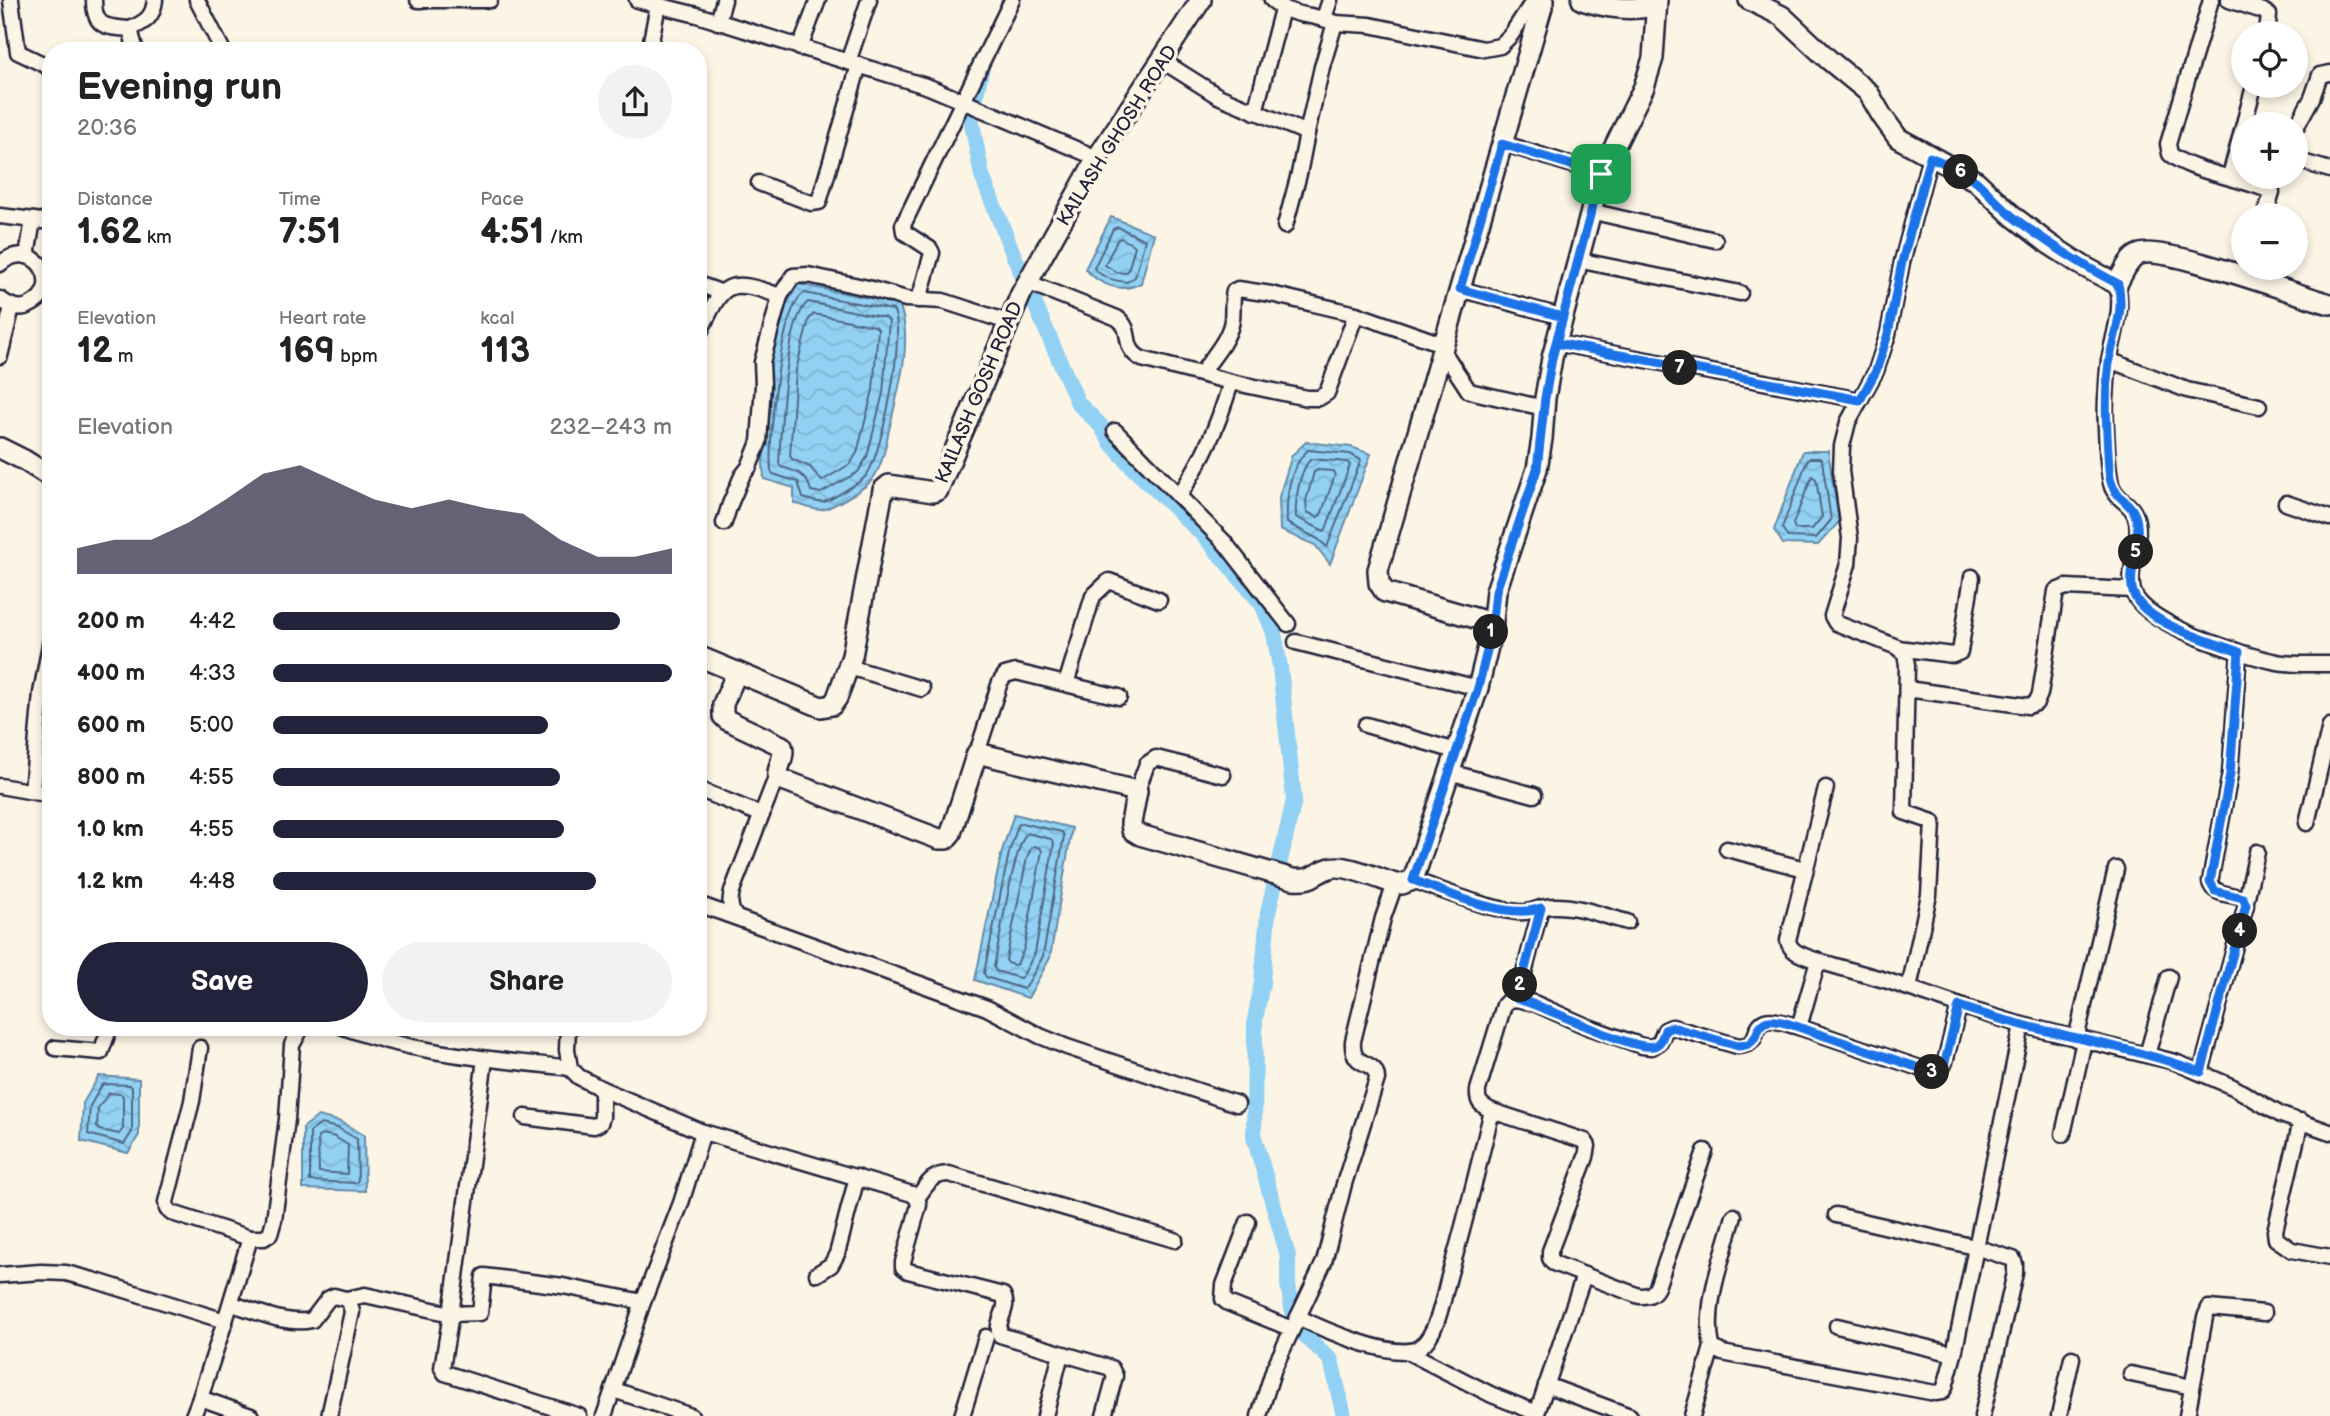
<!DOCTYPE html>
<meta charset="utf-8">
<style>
body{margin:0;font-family:"Balsamiq Sans",sans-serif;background:#f2f2f2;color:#222;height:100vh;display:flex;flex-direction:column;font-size:26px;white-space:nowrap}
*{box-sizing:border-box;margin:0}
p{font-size:23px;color:#767676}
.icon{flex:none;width:38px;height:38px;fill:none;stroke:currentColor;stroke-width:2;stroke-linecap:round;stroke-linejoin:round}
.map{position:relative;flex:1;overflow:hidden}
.sheet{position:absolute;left:42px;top:42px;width:665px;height:994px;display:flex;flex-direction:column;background:#fff;border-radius:28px;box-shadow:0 4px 10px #0003}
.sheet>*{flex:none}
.fabs{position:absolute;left:2231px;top:21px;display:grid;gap:14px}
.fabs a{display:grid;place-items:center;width:77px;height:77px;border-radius:50%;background:#fff;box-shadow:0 4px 10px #0003;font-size:35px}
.pin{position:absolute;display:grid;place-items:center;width:60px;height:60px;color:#fff;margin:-30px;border-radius:14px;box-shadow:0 4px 10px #0006}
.km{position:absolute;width:35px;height:35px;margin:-18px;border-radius:50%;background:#222;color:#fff;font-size:19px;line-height:35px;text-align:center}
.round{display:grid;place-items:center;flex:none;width:74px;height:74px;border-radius:37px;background:#f2f2f2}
.headline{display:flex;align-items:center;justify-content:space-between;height:119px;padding:0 35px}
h1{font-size:38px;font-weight:800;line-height:52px}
.metrics{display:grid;grid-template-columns:repeat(3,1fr);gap:10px;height:119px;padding:7px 35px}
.metrics div{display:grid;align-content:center}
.metrics b{font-size:35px;font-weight:800}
.metrics small{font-size:19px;font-weight:400}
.metrics p{font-size:19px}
.chart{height:196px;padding:14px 35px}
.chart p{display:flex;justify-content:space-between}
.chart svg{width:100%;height:126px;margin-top:7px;fill:#22223b;opacity:.7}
.cta{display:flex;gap:14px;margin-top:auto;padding:14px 35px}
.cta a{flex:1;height:80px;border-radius:42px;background:#22223b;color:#fff;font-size:28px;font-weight:800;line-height:80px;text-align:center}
.cta a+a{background:#f2f2f2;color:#222}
ul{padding:0 35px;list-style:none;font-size:23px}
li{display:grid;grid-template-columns:112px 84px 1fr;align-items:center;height:52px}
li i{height:18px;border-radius:9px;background:#22223b}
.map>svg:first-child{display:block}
.water{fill:url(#water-waves);stroke:#658ba9;stroke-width:2}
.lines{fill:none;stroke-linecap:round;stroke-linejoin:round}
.shore{stroke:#4f6885;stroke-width:2}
.canal{stroke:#92d1f3;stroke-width:16}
.street-casing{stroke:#22223b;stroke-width:19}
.secondary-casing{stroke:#22223b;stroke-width:24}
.street{stroke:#fcf5e5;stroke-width:14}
.secondary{stroke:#fcf5e5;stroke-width:19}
.route-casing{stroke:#fff;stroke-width:14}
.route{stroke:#1a73e8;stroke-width:9}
.labels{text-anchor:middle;stroke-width:7;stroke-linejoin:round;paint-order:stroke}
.street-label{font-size:19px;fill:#22223b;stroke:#fcf5e5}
</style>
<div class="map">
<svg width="2330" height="1416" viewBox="0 0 2330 1416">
<defs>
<pattern id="water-waves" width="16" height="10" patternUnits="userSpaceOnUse" patternTransform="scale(1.75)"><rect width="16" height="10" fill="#92d1f3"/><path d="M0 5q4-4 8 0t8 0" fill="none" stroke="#7eb3d1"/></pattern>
</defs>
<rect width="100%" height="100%" fill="#fcf5e5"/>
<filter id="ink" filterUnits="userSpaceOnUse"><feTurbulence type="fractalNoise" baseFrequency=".0143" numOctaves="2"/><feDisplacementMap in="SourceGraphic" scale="14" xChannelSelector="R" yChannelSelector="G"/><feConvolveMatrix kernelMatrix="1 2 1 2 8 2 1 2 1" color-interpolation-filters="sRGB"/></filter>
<g filter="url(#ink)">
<g class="water">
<path d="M 1111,217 L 1154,234 L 1141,283 C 1121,294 1100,285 1085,269 Z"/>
<path d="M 798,284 L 899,304 C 914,340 898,390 890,426 C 885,445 884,465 871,481 C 865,488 829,510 820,510 C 811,509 802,505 794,503 L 794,488 L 764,479 L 763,463 L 770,367 L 784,309 Z"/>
<path d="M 1306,442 L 1351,447 L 1371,454 L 1330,564 L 1315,545 L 1280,530 L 1279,497 L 1292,455 Z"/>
<path d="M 1803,451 L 1828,451 L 1839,522 L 1818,545 L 1783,544 L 1774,530 Z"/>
<path d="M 1014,814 L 1072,828 L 1050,958 L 1028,998 L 975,980 L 1002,851 Z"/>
<path d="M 99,1076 L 139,1079 L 139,1135 L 128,1153 L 81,1141 L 83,1103 Z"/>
<path d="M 318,1116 L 341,1122 L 364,1135 L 365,1191 L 303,1189 L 303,1128 Z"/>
</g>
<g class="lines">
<g class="shore">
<path d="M 1118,227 L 1145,240 L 1135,277 L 1127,282 C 1116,281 1102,278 1094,268 L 1113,229 Z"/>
<path d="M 1121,238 L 1135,246 L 1128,271 L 1125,273 L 1116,272 L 1105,265 L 1117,240 Z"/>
<path d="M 804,293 L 893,310 C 907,330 882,458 865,477 C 860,482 831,500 824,502 C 817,503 809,500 803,498 L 798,482 L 773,474 L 771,471 C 768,440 780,308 804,293 Z"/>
<path d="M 808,302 L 886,318 L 889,321 L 883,393 L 867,457 L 858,472 L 821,493 L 811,491 C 807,474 796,471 781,467 L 779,463 C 781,432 785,320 808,302 Z"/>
<path d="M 814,314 L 875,326 L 878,329 L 873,390 L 857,453 L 850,464 L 822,481 L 810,467 L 792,459 L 790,456 L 796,370 L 809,319 Z"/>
<path d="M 1308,450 L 1350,454 L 1361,460 L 1327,547 L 1318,539 L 1287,523 C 1286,499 1289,467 1308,450 Z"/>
<path d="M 1810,458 L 1819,458 L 1822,460 L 1831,520 L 1816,538 L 1788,537 L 1782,528 L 1807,461 Z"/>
<path d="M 1311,459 L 1347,462 L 1350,465 L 1326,529 L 1324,531 L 1296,517 C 1295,502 1299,470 1311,459 Z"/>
<path d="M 1318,470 L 1333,471 L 1335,475 L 1321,515 L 1317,517 L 1307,512 L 1306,501 L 1314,472 Z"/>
<path d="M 1812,476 L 1816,479 L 1822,517 L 1812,529 L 1795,529 L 1793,524 Z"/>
<path d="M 1021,823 L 1062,832 L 1064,836 L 1043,956 L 1026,987 L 1023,989 L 986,977 L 984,973 L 1009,853 L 1018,825 Z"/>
<path d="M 1027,833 L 1051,839 L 1054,843 L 1035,953 L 1022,977 L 1019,978 L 996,971 L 994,967 C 999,944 1014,845 1027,833 Z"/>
<path d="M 1034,846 L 1040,848 L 1042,851 L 1024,949 L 1017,964 L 1013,965 L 1008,963 L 1006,960 L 1027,858 L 1031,848 Z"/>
<path d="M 105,1084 L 129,1085 L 132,1088 L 132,1132 L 124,1144 L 88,1134 L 90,1106 L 102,1085 Z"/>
<path d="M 109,1093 L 121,1094 L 123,1096 L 123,1129 L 119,1134 L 100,1130 L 97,1127 L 98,1108 Z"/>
<path d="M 321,1124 L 338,1128 L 357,1139 L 358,1180 L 356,1183 L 310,1181 L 310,1132 Z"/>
<path d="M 323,1134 L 335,1137 L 348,1145 L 347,1174 L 319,1172 L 318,1137 Z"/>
</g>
<path class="canal" d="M 982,67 L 971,118 L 982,176 L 1014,256 L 1078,403 L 1101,426 L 1112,444 L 1134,469 L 1204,536 L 1262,604 L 1274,633 L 1280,667 L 1294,800 L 1268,913 L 1262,983 L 1255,1020 L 1254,1137 L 1288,1256 L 1288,1284 L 1292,1308 L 1299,1330 L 1331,1360 L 1344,1416"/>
<g class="street-casing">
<g id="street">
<path d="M 11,0 L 18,52 L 47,66 L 51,71"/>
<path d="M 94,0 C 94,28 106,27 130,29 L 136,51"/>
<path d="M 197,0 L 223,51"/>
<path d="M 418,0 L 490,0"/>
<path d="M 637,0 L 697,15 L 929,87 L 1097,158"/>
<path d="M 2211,0 L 2168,144 L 2170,154 C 2190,172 2244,178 2272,192 L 2265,215"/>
<path d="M 2229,0 L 2263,11 L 2269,15 L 2267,33"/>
<path d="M 1324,18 L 1330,0"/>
<path d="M 718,22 L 724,0"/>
<path d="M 1335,23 L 1370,25 L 1484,49 L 1500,46 L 1511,35 L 1534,0"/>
<path d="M 130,29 C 145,22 153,18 155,0"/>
<path d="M 800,48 L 818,0"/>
<path d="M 649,51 L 658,5"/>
<path d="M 1161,60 L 1218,96 L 1307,133 L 1322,67 L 1335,23 C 1309,12 1295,19 1272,0"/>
<path d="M 848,62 L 869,0"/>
<path d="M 1255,112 L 1282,9"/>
<path d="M 2296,127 L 2312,98 L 2320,75 L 2330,73"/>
<path d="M 1502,143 L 1601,174"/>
<path d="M 2296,160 L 2330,170"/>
<path d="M 2230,176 L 2254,86"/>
<path d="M 759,183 L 811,203 L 819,202 L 859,65"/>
<path d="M 1590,211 L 1715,240"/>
<path d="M 0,216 L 51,222"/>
<path d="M 1285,226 L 1299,174 L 1307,133"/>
<path d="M 27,256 L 33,220"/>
<path d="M 1577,260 L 1740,293"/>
<path d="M 0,264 C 34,235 67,287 30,305 C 19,311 9,306 0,299"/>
<path d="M 1027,282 L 1117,318 C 1135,330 1120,348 1142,359 L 1231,382 L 1307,398 L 1319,398 L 1327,393 L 1356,314"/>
<path d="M 698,284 L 720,292"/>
<path d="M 2117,284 C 2124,311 2113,335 2109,362 C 2107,374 2107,387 2106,399 C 2105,414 2107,478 2113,489 C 2120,503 2134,503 2137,522 C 2141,545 2127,569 2133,591 C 2141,624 2246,656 2277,662 C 2294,665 2313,664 2330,664"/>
<path d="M 1460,289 L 1563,317"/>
<path d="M 919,300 L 932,253 L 930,249 L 904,232 L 903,225 L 1012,0"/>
<path d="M 698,336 C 723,285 723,275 780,296 L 793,276 L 808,275 L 868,288 L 906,299 L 943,301 L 1008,322"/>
<path d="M 1556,343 L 1860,400"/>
<path d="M 1441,348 L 1469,391 L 1544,408"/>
<path d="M 0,356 L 12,307"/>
<path d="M 2109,360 L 2187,390 L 2259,406"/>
<path d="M 1201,374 C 1211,359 1226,343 1231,325 C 1234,314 1231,303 1234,291 L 1238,289 L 1271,294 L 1356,314 L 1442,344"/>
<path d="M 1115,431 L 1225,543 L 1288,624"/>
<path d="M 1179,496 C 1204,457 1218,426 1231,382"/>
<path d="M 2286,503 L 2330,518"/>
<path d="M 724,523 L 730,504 L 742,476 L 749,467 L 759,442 L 763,385 L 762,362 L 780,296"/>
<path d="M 1296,642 L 1478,688"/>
<path d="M 1898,648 L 1953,655 L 1960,652 L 1972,577"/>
<path d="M 849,667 L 922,689"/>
<path d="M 1066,684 L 1093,596 L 1109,581 L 1159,600"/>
<path d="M 1907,689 L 2028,706 L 2036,703 L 2040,694 L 2056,591 L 2066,587 L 2132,590"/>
<path d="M 1366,725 L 1456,751"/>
<path d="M 977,753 L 1000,682 L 1005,675 L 1016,672 L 1119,697"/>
<path d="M 1449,772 L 1534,795"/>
<path d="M 0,786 L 51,795"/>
<path d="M 698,789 L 762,815"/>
<path d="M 32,791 L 41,693 L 51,639"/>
<path d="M 1137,791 L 1147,764 L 1156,758 L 1223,775"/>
<path d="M 2307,823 L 2330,726"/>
<path d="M 1727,849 L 1805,869"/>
<path d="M 1413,880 C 1447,892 1481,907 1517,912 C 1530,914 1540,906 1553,906 C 1578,905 1604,916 1627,922"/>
<path d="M 2246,901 L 2257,852"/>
<path d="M 698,904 L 987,1008 L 1040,1036 L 1067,1047 L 1237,1104"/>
<path d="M 735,916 C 729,907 730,901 732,891 L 777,775"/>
<path d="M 1818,961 C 1806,956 1790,954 1788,940 L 1826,788"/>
<path d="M 1909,988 L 1929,895 L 1933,822 L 1904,812 L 1907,665 L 1905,654 L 1897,647 L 1836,623 L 1832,616 L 1848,564 L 1850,538 L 1841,471 L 1842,446 L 1848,422 L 1876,371 L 1888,334 L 1902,262 L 1930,157"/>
<path d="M 1517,999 L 1541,908"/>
<path d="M 343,1027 C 416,1055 494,1059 570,1068"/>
<path d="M 568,1027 L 567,1050 L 570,1068 L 579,1077 L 602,1089 L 700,1131 L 912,1194 L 917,1198 L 919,1205 L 903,1262 L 903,1267 L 908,1271 L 1003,1295 C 1011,1309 994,1322 1000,1335 L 1111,1368 L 1115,1376 L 1104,1416"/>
<path d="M 1799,1027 L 1931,1072 C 1939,1072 1942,1070 1945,1062 L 1959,1006"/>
<path d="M 2076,1039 L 2116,869"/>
<path d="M 55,1048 L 101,1052 L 110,1027"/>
<path d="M 200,1048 L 192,1101 L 166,1202 L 167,1209 L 172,1213 L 250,1238 L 225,1321"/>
<path d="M 2147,1055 L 2169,977"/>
<path d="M 485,1059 L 451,1314 L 442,1368 L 445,1373 L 579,1416"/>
<path d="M 2201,1072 L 2246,905 L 2243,898 C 2231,894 2213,895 2210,882 L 2230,774 L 2239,652"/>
<path d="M 1492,1111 L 1585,1141 L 1588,1146 L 1586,1157 L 1550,1251 L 1550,1258 L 1553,1263 L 1639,1296 C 1648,1296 1653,1295 1657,1287 L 1705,1151"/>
<path d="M 525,1117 L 594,1126 L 600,1123 L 602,1117 L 602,1089"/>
<path d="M 2301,1121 L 2275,1231 L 2276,1239 L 2292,1250 L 2330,1257"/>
<path d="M 2063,1134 L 2084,1041"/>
<path d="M 917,1198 C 927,1185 931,1174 949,1174 L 1175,1240"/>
<path d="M 1836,1215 L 1975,1247 L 2013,1259 L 2015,1264 L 2015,1273 L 1982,1416"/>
<path d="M 1734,1216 C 1723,1257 1703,1304 1712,1347 L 1722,1353 L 1935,1393 L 1942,1392 L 1945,1387 L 1954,1354 L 2022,1025"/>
<path d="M 1248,1222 L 1224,1285 L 1223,1299 L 1228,1303 L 1292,1329"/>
<path d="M 250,1238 L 264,1238 L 270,1234 L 274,1220 L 287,1119 L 292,1045 L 302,1027"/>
<path d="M 817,1274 L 831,1265 L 837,1254 L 857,1177"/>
<path d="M 0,1275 L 41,1272 L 66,1273 L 93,1280 L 225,1321 L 200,1398 L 251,1416"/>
<path d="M 346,1299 L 365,1295 L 451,1314 L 480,1313 L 484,1276 L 563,1286 L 643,1302"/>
<path d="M 232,1304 C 257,1311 286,1326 312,1320 L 328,1299 L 334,1296 L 349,1300 L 352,1312 L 329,1416"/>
<path d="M 1298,1317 C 1320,1328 1399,1363 1420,1347 C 1438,1335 1444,1293 1450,1273 C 1466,1220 1478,1166 1492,1111 C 1481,1105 1477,1103 1478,1090 L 1504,1005 L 1509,1000 L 1517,999 L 1534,1003 L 1586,1026 L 1642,1046 L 1652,1047 L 1660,1042 L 1665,1030 L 1672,1027 L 1738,1046 C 1762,1045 1751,1027 1765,1021 C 1774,1018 1790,1025 1799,1027 L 1818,961 L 1888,981 L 1972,1010 L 2022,1025 L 2175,1062 L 2233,1087 L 2281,1115 L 2330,1132"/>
<path d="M 1837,1326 L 1954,1354"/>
<path d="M 1408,1352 L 1492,1395 L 1532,1411 L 1536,1416 L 1584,1275"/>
<path d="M 2131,1374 L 2192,1387"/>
<path d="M 1546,1385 L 1630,1416"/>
<path d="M 614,1390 L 691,1416"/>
<path d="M 193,1416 L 200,1398"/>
<path d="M 604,1416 L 643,1302 L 681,1203 L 703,1132"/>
<path d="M 962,1416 L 986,1337"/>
<path d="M 1045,1416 L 1061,1354"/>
<path d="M 1259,1416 L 1274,1368 L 1324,1262 L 1344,1184 L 1377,1079 C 1376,1057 1351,1071 1353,1041 L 1383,918 L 1395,884"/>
<path d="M 1692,1416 L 1712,1347"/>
<path d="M 2059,1416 L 2072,1358"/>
<path d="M 2187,1416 L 2205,1317 L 2209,1308 L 2264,1313"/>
</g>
</g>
<g class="secondary-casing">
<g id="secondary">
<path d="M 1582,0 C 1607,8 1629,11 1655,6"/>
<path d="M 1749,0 L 1782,16 L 1829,60 L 1868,92 L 1882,116 L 1898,138 L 1976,181 L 2014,217 L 2049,244 L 2083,266 L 2117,284 C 2123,274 2128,258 2140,254 C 2164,245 2297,295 2330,304"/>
<path d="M 0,448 L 24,460 L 51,477"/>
<path d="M 1492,623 L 1385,592 L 1379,583 L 1378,570 L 1544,0"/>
<path d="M 698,656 L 821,707 L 832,705 L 837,698 L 852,656 L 883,490 L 889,485 L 933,492 L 938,490 L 1021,294 L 1097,158 L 1201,0"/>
<path d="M 737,672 L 723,704 L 723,716 L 727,720 L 782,746 C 786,757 776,767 778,778 L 939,839 L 946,839 L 951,833 L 977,753 L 1137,791 L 1131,823 L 1132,830 L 1140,835 L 1293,879 C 1315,881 1313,873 1330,868 C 1343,863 1380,879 1395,884 L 1402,884 L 1413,880 L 1478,688 L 1492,630 L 1496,591 L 1537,469 L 1542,439 L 1545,398 L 1552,358 L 1601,174 L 1644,87 L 1653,58 L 1657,0"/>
</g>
</g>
<use href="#street" class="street"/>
<use href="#secondary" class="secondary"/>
</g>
</g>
<g class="lines" filter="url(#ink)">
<g class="route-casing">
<path id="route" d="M 1601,174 L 1552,358 L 1545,398 L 1537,469 L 1496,591 L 1492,630 L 1478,688 L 1413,880 C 1446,892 1508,921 1541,908 L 1517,999 C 1545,1005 1631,1051 1653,1046 C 1661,1045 1663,1036 1665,1030 L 1672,1027 L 1738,1046 C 1763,1045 1752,1024 1769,1021 C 1782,1019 1808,1031 1822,1035 C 1858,1047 1895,1060 1931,1072 C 1939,1072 1942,1070 1945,1062 L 1959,1006 C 2038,1034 2122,1043 2201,1072 L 2246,905 L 2243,898 L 2215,891 L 2210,882 L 2230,774 L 2239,652 C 2211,641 2137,622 2132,588 C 2129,567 2140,546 2137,524 C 2134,497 2111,503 2109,470 C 2107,435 2104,398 2109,363 C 2113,336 2125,312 2118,284 C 2082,265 2049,244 2017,220 C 2003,209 1991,195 1978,183 C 1964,171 1946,164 1930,157 L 1902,262 L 1888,334 L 1876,371 L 1860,400 L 1556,343 L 1563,317 L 1460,289 L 1502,144 L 1601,174"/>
</g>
<use href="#route" class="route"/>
</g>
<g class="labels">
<g class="street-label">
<text transform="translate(1116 135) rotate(-58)" y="7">KAILASH GHOSH ROAD</text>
<text transform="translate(978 392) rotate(-67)" y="7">KAILASH GOSH ROAD</text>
</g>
</g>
</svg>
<div class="fabs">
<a><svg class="icon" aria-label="locate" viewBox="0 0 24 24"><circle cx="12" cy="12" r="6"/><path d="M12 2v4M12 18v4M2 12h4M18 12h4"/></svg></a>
<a>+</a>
<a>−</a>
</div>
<div class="pin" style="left:1601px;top:174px;background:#1e9e55"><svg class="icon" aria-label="arrive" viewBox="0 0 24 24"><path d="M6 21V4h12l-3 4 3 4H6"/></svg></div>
<b class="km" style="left:1491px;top:632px">1</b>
<b class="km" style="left:1520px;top:985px">2</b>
<b class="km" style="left:1932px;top:1072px">3</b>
<b class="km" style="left:2240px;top:931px">4</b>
<b class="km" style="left:2136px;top:552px">5</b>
<b class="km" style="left:1961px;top:172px">6</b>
<b class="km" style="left:1680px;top:368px">7</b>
<section class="sheet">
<div class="headline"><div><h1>Evening run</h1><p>20:36</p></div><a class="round"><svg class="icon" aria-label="share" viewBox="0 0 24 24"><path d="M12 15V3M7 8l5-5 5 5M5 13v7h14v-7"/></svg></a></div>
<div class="metrics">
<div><p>Distance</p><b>1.62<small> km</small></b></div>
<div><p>Time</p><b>7:51</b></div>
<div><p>Pace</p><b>4:51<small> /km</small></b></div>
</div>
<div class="metrics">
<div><p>Elevation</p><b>12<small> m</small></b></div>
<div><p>Heart rate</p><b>169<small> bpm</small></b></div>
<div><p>kcal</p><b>113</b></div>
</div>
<div class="chart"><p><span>Elevation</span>232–243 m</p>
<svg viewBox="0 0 160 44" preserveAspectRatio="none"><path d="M0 44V35L10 32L20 32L30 26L40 18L50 9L60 6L70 12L80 18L90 21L100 18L110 21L120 23L130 32L140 38L150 38L160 35V44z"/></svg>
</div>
<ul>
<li><b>200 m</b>4:42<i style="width:87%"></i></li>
<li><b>400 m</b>4:33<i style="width:100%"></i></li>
<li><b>600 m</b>5:00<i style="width:69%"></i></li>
<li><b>800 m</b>4:55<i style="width:72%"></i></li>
<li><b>1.0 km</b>4:55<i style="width:73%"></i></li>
<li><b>1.2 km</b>4:48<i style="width:81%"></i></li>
</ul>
<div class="cta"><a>Save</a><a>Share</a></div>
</section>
</div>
